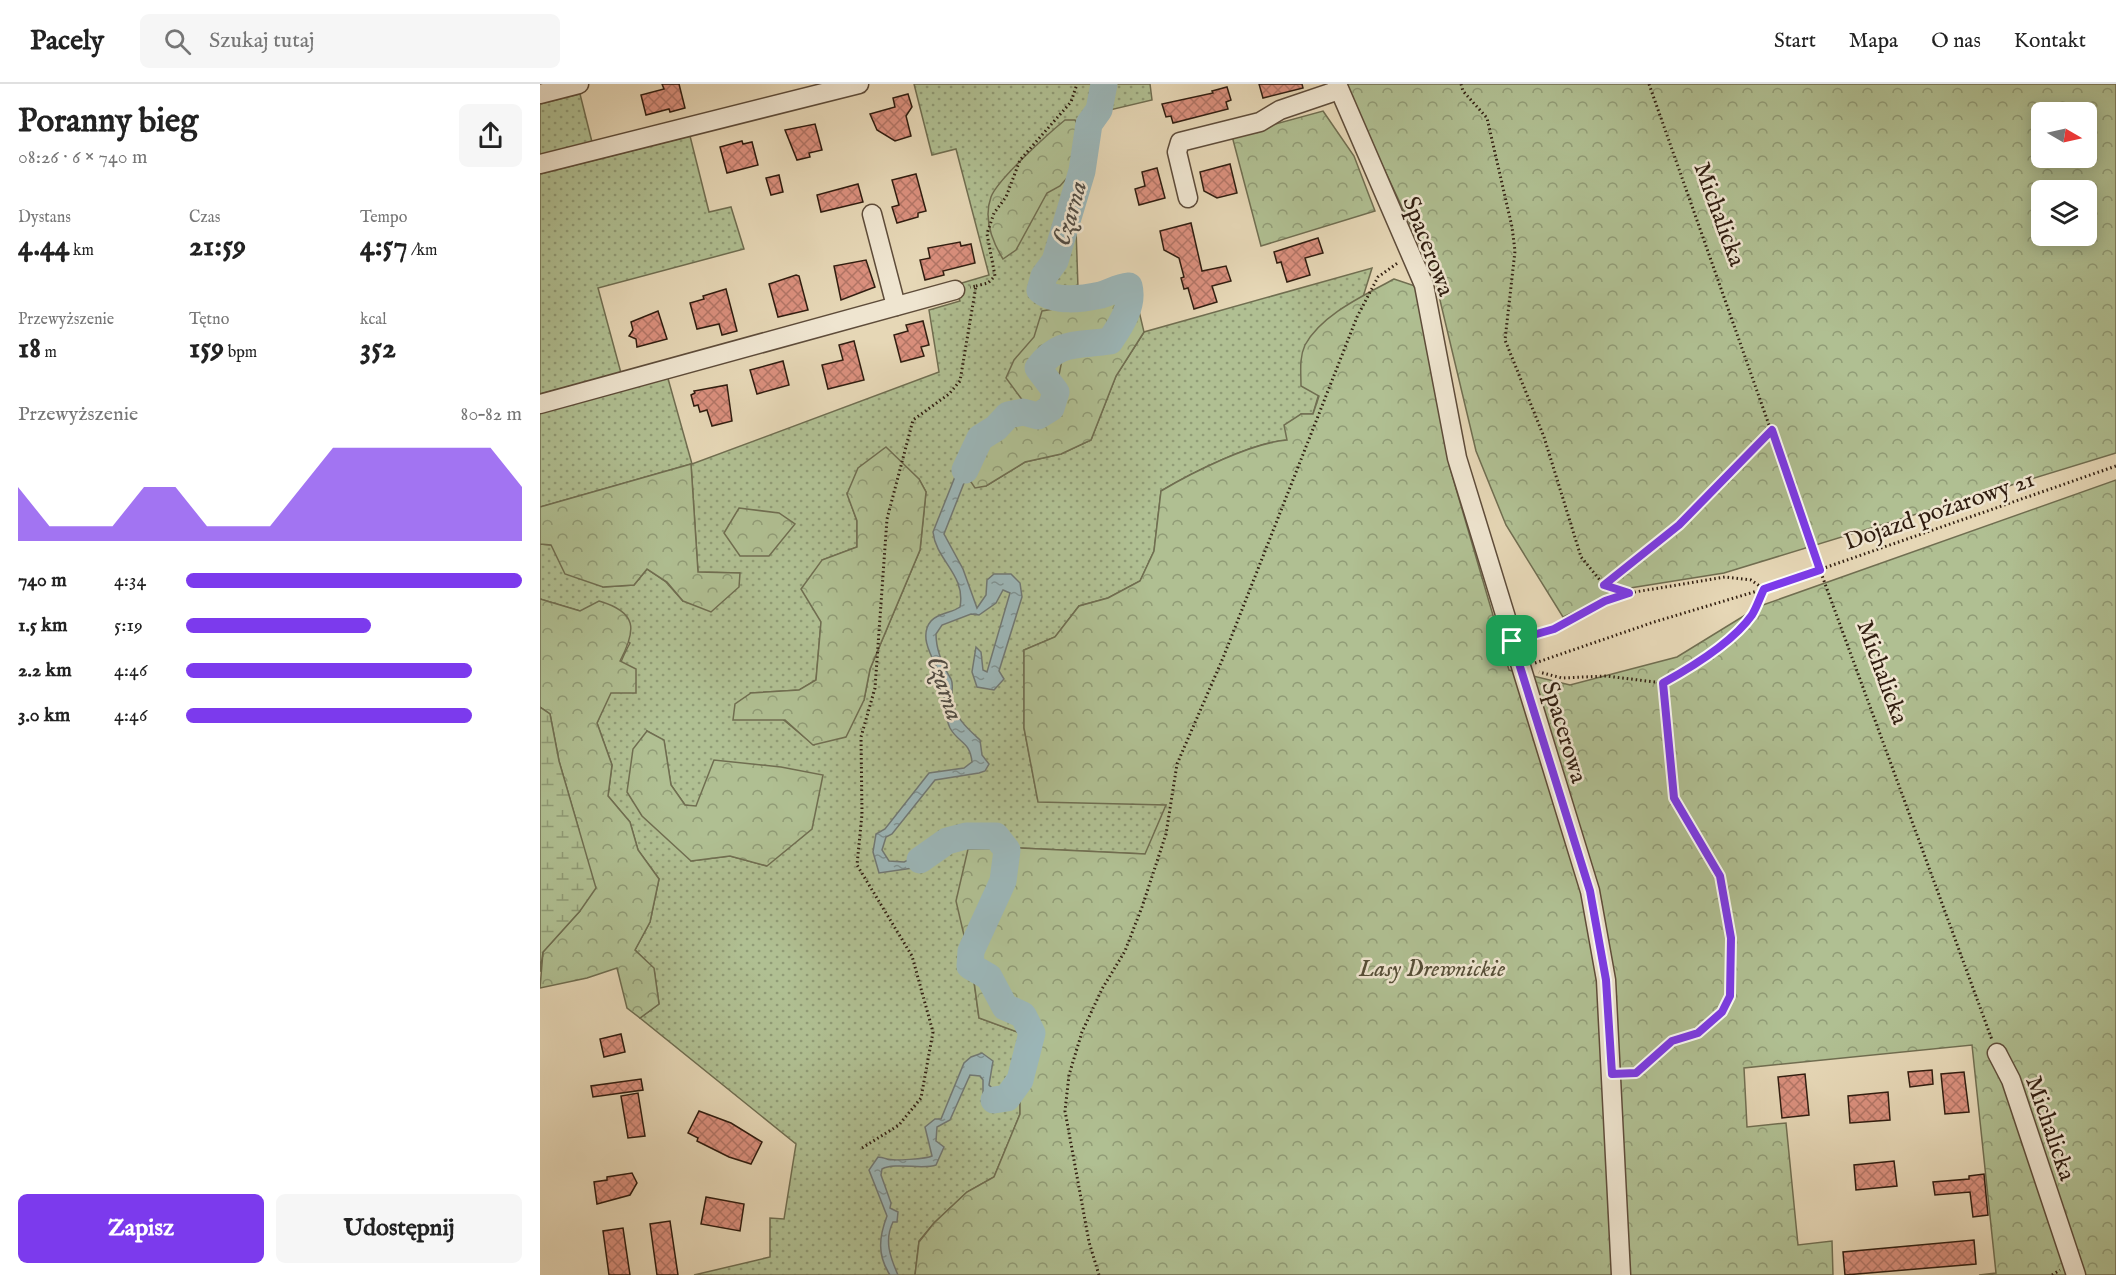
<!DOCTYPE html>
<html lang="pl">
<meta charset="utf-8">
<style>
body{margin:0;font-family:"IM FELL English",serif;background:#f6f6f6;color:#222;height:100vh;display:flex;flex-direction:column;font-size:22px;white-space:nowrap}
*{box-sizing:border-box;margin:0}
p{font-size:20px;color:#767676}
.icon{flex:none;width:33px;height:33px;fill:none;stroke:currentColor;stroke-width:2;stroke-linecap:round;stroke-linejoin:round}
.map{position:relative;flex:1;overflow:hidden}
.sheet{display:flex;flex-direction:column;background:#fff;width:540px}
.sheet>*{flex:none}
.needle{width:39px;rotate:99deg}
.controls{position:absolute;left:1491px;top:18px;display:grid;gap:12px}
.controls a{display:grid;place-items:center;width:66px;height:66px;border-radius:9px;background:#fff;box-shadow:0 3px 15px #0003;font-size:30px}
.pin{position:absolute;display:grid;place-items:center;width:51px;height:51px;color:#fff;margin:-26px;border-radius:12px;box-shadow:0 3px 9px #0006}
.round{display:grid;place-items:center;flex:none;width:63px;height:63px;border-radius:9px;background:#f6f6f6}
.summary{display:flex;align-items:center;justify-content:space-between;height:102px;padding:0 18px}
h1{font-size:33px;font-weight:800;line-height:45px}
.figures{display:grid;grid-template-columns:repeat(3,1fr);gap:9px;height:102px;padding:6px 18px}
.figures div{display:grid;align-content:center}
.figures b{font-size:30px;font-weight:800}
.figures small{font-size:16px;font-weight:400}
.figures p{font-size:16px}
.chart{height:168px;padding:12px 18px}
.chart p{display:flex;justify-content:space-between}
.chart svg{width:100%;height:108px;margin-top:6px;fill:#7c3aed;opacity:.7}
.primary-button{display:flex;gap:12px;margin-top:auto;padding:12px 18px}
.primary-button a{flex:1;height:69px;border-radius:9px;background:#7c3aed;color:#fff;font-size:24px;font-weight:800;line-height:69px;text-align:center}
.primary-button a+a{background:#f6f6f6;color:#222}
ul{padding:0 18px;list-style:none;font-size:20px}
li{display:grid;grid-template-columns:96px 72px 1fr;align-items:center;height:45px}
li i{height:15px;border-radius:8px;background:#7c3aed}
header{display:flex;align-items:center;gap:36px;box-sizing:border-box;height:84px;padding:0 30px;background:#fff;border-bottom:2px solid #e0e0e0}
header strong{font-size:28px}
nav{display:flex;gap:33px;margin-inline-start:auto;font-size:21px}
.search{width:420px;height:54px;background:#f6f6f6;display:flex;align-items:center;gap:15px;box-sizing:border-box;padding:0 21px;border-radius:9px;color:#767676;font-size:22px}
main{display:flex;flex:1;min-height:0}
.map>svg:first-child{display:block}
.grass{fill:url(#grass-dots);stroke:#706e51;stroke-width:1.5;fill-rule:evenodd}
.forest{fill:url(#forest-crowns);stroke:#706e51;stroke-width:1.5;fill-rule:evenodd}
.wetland{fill:url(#wetland-marsh);stroke:#706e51;stroke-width:1.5}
.water{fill:url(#water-ripples);stroke:#717975;stroke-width:1.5}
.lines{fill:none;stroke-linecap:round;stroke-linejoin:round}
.river{stroke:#9cb7b9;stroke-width:27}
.building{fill:url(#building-cross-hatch);stroke:#301d10;stroke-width:1.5}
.minor-casing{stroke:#5e4c3a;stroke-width:21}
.path{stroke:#301d10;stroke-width:3;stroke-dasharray:1.5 3;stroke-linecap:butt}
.minor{stroke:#efe5d0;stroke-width:18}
.route-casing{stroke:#fff;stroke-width:12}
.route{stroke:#7c3aed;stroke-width:8}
.labels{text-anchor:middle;stroke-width:5;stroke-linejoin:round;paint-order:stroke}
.street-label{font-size:24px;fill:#301d10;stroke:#efe5d0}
.park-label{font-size:24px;font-style:italic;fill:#564e37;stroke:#efe5d0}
.water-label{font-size:26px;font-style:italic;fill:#504b43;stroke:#efe5d0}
</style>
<header>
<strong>Pacely</strong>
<div class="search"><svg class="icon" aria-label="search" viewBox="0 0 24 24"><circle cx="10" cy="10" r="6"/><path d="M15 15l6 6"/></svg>Szukaj tutaj</div>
<nav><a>Start</a><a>Mapa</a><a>O nas</a><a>Kontakt</a></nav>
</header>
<main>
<section class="sheet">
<div class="summary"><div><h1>Poranny bieg</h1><p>08:26 · 6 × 740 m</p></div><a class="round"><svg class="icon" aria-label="share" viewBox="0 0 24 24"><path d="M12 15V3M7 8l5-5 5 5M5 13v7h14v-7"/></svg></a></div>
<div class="figures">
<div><p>Dystans</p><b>4.44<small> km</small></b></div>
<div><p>Czas</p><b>21:59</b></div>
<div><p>Tempo</p><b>4:57<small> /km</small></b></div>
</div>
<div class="figures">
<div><p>Przewyższenie</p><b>18<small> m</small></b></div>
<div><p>Tętno</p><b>159<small> bpm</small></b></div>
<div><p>kcal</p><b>352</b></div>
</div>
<div class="chart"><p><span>Przewyższenie</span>80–82 m</p>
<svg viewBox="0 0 160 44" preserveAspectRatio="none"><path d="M0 44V22L10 38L20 38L30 38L40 22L50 22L60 38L70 38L80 38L90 22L100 6L110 6L120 6L130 6L140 6L150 6L160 22V44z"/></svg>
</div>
<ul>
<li><b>740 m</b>4:34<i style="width:100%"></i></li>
<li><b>1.5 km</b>5:19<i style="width:55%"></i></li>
<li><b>2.2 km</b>4:46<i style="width:85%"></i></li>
<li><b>3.0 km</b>4:46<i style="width:85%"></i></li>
</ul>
<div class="primary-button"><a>Zapisz</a><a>Udostępnij</a></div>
</section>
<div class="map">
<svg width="1576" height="1191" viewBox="0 0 1576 1191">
<defs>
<pattern id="grass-dots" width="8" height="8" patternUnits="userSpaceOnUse" patternTransform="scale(1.5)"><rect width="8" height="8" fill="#b0bf92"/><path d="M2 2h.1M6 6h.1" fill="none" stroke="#909b76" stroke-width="1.8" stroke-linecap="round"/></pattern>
<pattern id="forest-crowns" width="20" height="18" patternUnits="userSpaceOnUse" patternTransform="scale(1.5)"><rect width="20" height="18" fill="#b0bf92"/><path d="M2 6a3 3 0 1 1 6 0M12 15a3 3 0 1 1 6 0" fill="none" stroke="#909b76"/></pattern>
<pattern id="wetland-marsh" width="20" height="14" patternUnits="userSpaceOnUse" patternTransform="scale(1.5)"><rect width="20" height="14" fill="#b0bf92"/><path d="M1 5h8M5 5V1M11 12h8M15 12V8" fill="none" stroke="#909b76"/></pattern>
<pattern id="water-ripples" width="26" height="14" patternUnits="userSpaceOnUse" patternTransform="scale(1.5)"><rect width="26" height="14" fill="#9cb7b9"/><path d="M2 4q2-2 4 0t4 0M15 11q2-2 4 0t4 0" fill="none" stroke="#809495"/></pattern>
<pattern id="building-cross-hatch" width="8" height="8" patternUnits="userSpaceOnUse" patternTransform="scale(1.5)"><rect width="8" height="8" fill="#db907e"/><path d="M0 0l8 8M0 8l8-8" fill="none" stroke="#b27566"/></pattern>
</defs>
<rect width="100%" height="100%" fill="#e6d7b6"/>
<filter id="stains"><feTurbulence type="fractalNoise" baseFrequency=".00333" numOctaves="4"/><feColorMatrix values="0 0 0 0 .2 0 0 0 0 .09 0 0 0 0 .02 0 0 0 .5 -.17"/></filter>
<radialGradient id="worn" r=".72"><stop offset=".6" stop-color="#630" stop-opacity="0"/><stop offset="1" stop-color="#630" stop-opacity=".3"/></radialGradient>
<g class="grass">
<path d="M 374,0 L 610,0 L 612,16 L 561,28 L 536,144 L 538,204 L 572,198 L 587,190 L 599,227 L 591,234 L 571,267 L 547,267 L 522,303 L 523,313 C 506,352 496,330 471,342 C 450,352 440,377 431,398 L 446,402 L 485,378 L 521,370 L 551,356 L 576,292 L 604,248 L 832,184 L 823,213 L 803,226 L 773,330 L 761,330 L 747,356 C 711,359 653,388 621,407 L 614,467 L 600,497 L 568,514 L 539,522 L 515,553 L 484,566 L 484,644 L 498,717 L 627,720 L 606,770 L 480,764 L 433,890 L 439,934 L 480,949 L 480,1030 L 454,1093 L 427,1108 L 394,1139 L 379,1157 L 375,1191 L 154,1191 L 230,1173 L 230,1134 L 244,1135 L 256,1060 L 100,934 L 119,920 L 114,885 L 95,866 L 110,838 L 119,795 L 98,766 L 90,738 L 68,712 L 72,681 L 57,639 C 69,613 76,584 90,559 L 40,527 L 0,515 L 0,460 L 11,461 L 63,503 L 94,501 L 107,485 L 126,498 L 143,517 L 200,489 L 158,488 L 151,380 L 0,423 L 0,328 L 127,291 L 152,380 L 399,288 L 389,226 L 420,217 L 415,201 L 449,191 L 416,65 L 392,71 ZM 379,395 L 386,408 L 380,466 L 330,585 L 324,616 L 274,661 L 211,609 L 260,606 L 276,596 L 281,538 L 282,476 L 317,463 L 317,437 L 307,409 ZM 107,647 L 124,657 L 131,701 L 145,721 L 155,723 L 227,782 L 190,772 L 151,777 Z"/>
<path d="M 40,10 L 53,62 L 0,76 L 0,20 Z"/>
<path d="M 150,52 L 169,128 L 191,123 L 204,165 L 58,204 L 81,289 L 0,310 L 0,90 Z"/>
</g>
<g class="forest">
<path d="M 804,0 L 1576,0 L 1576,369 L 1184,489 L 1090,504 L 1023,533 L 966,441 L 936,367 L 894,191 ZM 1502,28 L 1546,28 L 1546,74 L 1502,74 ZM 1502,106 L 1546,106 L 1546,152 L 1502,152 Z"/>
<path d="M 783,27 L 814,72 L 835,127 L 721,162 L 692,52 Z"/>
<path d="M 525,36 L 535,36 L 542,48 L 534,86 L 520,102 L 507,109 L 476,166 L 463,175 C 452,157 443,135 451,113 C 457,96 509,49 525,36 Z"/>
<path d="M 854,195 L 878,203 L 910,384 L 969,586 L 1030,601 L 1137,573 L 1220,522 L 1576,396 L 1576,1191 L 1439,1191 L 1456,1189 L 1432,961 L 1204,984 L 1207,1043 L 1246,1039 L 1258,1161 L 1292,1157 L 1293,1191 L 375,1191 L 379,1158 L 394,1139 L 427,1108 L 454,1093 L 480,1030 L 480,949 L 439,934 L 433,890 L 416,817 L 428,765 L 480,764 L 605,770 L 626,721 L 498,718 L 484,644 L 484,566 L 515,553 L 539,522 L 568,514 L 600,497 L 614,467 L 621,407 C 653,388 711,359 747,356 L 744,341 L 761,330 L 773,330 L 779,312 L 761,302 C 761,288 759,274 765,261 C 782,230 825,211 854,195 Z"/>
<path d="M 579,210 L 586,210 C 583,220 579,236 571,244 C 549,268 505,235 493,290 L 507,304 L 502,323 L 486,321 L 466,294 L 474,276 L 494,253 L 502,227 L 567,216 Z"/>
<path d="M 599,227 L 604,248 L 576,292 L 551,356 L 521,370 L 485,378 L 446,402 L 435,404 L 431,398 C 440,377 450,352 471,342 C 496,330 506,352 523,313 L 518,296 L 522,276 L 547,267 L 571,267 L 591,234 Z"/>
<path d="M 346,363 L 379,395 L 386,408 L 380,466 L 330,585 L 324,616 L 306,653 L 273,661 L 245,636 L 193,636 L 195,620 L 211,609 L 259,606 L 276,596 L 281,538 L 261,505 L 282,476 L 317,463 L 317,437 L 307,410 L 318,384 Z"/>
<path d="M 151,380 L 158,488 L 200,489 L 199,503 L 171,528 L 143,517 L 127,498 L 107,485 L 94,501 L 63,503 L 25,490 L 11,461 L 0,460 L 0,423 Z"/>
<path d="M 199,424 L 239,429 L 255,440 L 229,472 L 200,472 L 184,449 Z"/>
<path d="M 0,515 L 40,527 L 59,517 C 97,528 97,545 80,577 L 96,585 L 96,609 L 71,609 L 57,639 L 72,681 L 68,712 L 90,738 L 98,766 L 119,795 L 110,838 L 95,866 L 114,884 L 119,920 L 100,934 L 87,924 L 77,884 L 47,894 L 0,904 L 3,868 L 40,827 L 39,746 L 19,677 L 10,630 L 0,623 Z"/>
<path d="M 107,647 L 124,656 L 131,701 L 145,721 L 156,722 L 174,676 L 241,683 L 283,691 L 272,745 L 227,782 L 190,772 L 151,777 L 102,732 L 87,708 L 93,665 Z"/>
</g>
<path class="wetland" d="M 0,623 L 10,630 L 19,677 L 56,804 L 40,827 L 3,868 L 0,888 Z"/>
<g class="water">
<path d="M 439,351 L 445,357 L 435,371 L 404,450 L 423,485 L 437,524 L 446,511 L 447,496 L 454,490 L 471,490 L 480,499 L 482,513 L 459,587 L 464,595 L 454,606 L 437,603 L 432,588 L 436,563 L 441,568 L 443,586 L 447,588 L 470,509 L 463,506 L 456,519 L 439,531 L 431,530 L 402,541 L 396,550 C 396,566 403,582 411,595 C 414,601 411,608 412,614 C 414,633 427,644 440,656 L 442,671 L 449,680 L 445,687 L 439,689 L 395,696 L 352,750 L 346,753 L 342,766 L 349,777 L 364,778 L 390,766 L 394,757 L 409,752 L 409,760 L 373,784 L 339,789 L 333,768 L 336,750 L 345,745 L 389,689 L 424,684 L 432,678 C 430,657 418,659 410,644 C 404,631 404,616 404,603 C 404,588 374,557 391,537 C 398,529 412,529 420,523 C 426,490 396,477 393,448 L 422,375 Z"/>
<path d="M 442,969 L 453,977 L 449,1001 L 456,1008 L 472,999 L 475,991 L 485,1002 L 458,1026 L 446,1024 L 443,1019 L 443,996 L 440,992 L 430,991 L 410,1036 L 397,1043 L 396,1057 L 404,1063 L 396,1081 C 384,1086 355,1078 342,1085 L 341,1091 L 351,1119 L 350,1124 L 358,1128 L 357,1138 L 353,1138 C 344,1156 350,1173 358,1191 L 350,1191 C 337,1171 339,1153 347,1132 L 329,1086 L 338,1073 C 341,1073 344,1074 347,1075 C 352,1077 387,1075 392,1072 L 385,1043 L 395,1035 L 401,1035 L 424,979 L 431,973 Z"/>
</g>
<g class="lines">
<g class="river">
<path d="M 425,386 L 440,354 L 456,344 L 468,331 L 483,328 L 498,332 L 511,324 L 516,308 L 498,284 C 519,256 538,262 570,257 C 581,241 594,221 589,202 C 578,203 571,208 561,211 C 542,215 515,219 500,206 L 504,192 L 515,177 L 542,87 L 549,40 L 559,26 L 564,0"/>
<path d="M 380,776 L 407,757 L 426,752 L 456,752 L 467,766 L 463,797 L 431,867 L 430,882 L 449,893 L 465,923 L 483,931 L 492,949 L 480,996 L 467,1014 L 454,1016"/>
</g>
</g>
<g class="building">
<path d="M 122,0 L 139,0 L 145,24 L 130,28 L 129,25 L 106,31 L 101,11 L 124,5 Z"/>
<path d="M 719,0 L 762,0 L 763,4 L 723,14 Z"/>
<path d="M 687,3 L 691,16 L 686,18 L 688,25 L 633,39 L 631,32 L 626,33 L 622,20 L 673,9 L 672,7 Z"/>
<path d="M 368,10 L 372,23 L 366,32 L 371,52 L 355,57 L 337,46 L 330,30 L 355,23 L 353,14 Z"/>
<path d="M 275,40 L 282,66 L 269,69 L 270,73 L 257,76 L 245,46 Z"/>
<path d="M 202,57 L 203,60 L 212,58 L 218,81 L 187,89 L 180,63 Z"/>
<path d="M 690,80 L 697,109 L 677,114 L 664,107 L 660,88 Z"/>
<path d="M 617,84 L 625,114 L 599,121 L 595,105 L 605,102 L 602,88 Z"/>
<path d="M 376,90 L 386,127 L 378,129 L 378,133 L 357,139 L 352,123 L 359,121 L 352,96 Z"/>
<path d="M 239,91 L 243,108 L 231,111 L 226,94 Z"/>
<path d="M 318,100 L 323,118 L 281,128 L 277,111 Z"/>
<path d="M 651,139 L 662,187 L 686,182 L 691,197 L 672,202 L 677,218 L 654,225 L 648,204 L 644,205 L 641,194 L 644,193 L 639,174 L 624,166 L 620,147 Z"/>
<path d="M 778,154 L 783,169 L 765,174 L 770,191 L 747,198 L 741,178 L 737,179 L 734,168 Z"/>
<path d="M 420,158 L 421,162 L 431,160 L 435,179 L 403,187 L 404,191 L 385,196 L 380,176 L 390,174 L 388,164 Z"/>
<path d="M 326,176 L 335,203 L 301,216 L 294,182 Z"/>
<path d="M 256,191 L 259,192 L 268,226 L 238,233 L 229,200 Z"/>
<path d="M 186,205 L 197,247 L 182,251 L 179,240 L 157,245 L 150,219 L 164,215 L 163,212 Z"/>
<path d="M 118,227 L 127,255 L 97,263 L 96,255 L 89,252 L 93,246 L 91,238 Z"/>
<path d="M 383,237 L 389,261 L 381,263 L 384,272 L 361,278 L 354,251 L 368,247 L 366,241 Z"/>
<path d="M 314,257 L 324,296 L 288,305 L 282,281 L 303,276 L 299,261 Z"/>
<path d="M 243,277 L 249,301 L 217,310 L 210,286 Z"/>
<path d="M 187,301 L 192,337 L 172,342 L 167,326 L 160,328 L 158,321 L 154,322 L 151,311 L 155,309 L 154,307 Z"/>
<path d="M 81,950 L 85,968 L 64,973 L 60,955 Z"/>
<path d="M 1392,986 L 1393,1000 L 1370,1003 L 1368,988 Z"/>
<path d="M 1424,988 L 1429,1028 L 1405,1030 L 1401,990 Z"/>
<path d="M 1265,990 L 1269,1031 L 1242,1034 L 1238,993 Z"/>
<path d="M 101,995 L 103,1006 L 53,1013 L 51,1002 Z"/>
<path d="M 1348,1008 L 1350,1036 L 1310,1039 L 1308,1012 Z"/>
<path d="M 98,1009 L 105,1052 L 88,1054 L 81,1012 Z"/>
<path d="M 159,1027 L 191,1039 L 222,1058 L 211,1080 L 189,1073 L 157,1057 L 158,1054 L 148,1049 Z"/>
<path d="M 1354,1077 L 1357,1102 L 1316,1106 L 1314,1081 Z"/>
<path d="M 92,1089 L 97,1099 L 90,1111 L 57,1120 L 54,1098 L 67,1096 L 67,1093 Z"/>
<path d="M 1444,1090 L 1448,1131 L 1433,1133 L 1430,1108 L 1395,1111 L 1393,1098 L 1429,1095 L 1429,1092 Z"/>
<path d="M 166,1113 L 204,1120 L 200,1147 L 161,1140 Z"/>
<path d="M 130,1137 L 138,1191 L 117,1191 L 110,1140 Z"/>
<path d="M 83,1144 L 90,1191 L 69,1191 L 63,1147 Z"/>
<path d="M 1434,1156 L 1436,1180 L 1305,1191 L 1303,1168 Z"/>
</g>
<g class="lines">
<g class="minor-casing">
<g id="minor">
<path d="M 797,0 L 884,201 L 917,374 L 1050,807 L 1066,896 L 1081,1191"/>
<path d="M 0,10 L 39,0"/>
<path d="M 0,80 L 319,0"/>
<path d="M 648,114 L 637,68 L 640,58 L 720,38 L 740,26 L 799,6"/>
<path d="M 332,130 L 356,222"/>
<path d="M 0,320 L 415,206"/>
<path d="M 1457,969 L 1471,996 L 1536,1191"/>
</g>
</g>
<g class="path">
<path d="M 921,0 L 923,7 L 947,34 L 972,143 L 975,167 L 965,256 L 1004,353 L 1041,473 L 1064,501 L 1089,509 L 1185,493 L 1211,496 L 1224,505 L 1213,530 L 1200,545 L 1151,584 L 1123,599 L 1066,592 L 1022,594 L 999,588"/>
<path d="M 1109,0 L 1280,486 L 1452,956"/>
<path d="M 436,202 L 448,199 L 455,192 L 447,150 L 454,129 L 466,113 L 480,76 L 531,18 L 537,0"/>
<path d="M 1064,501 L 1139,441 L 1232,346"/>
<path d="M 989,552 C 1024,542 1053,522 1087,510"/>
<path d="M 995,579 L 1114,538 L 1224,505 L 1576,382"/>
<path d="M 1085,989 L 1096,989 L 1132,957 L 1158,949 L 1182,928 L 1189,912 L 1191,854 L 1180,792 L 1134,714 L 1123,599"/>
<path d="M 322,1064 L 359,1041 L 381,1014 L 393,948 L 372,872 L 317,781 L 322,730 L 321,653 L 335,604 L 347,435 L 373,336 L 409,310 L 420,297 L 436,202 L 430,203"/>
<path d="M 559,1191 L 549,1158 L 525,1027 L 529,991 L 542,948 L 562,905 L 585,867 L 602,823 L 626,750 L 637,680 L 683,574 L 817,233 L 838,193 L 859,178"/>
<path d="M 1512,1191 L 1520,1186"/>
</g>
<use href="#minor" class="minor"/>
</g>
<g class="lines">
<g class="route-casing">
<path id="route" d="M 1232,346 L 1280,486 L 1224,505 C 1220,513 1217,523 1212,531 C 1193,558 1152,583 1123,599 L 1134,714 L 1180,792 L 1191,854 L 1190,912 L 1182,928 L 1158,949 L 1132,957 L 1096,989 L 1072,990 L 1066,896 L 1050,807 L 972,557 L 1014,545 L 1065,517 L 1089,509 L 1064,501 L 1139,441 Z"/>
</g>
<use href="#route" class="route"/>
</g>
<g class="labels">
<g class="street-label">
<text transform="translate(1180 130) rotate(70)" y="8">Michalicka</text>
<text transform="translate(889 162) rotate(69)" y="8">Spacerowa</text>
<text transform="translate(1399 426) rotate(-19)" y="8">Dojazd pożarowy 21</text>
<text transform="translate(1343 588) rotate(70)" y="8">Michalicka</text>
<text transform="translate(1025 648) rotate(73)" y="8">Spacerowa</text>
<text transform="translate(1511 1044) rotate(71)" y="8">Michalicka</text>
</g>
<g class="park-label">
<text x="892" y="892">Lasy Drewnickie</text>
</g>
<g class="water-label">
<text transform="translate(529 129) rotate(-74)" y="9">Czarna</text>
<text transform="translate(406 604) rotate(71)" y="9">Czarna</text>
</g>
</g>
<rect width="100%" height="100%" filter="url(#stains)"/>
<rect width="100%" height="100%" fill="url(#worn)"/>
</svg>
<div class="controls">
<a><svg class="needle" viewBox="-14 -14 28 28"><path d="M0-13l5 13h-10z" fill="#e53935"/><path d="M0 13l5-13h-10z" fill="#767676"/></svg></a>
<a><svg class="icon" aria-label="layers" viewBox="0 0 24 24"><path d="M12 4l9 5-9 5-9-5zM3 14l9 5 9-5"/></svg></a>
</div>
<div class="pin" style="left:972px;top:557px;background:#1e9e55"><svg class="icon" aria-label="arrive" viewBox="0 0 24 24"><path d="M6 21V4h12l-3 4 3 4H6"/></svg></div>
</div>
</main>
